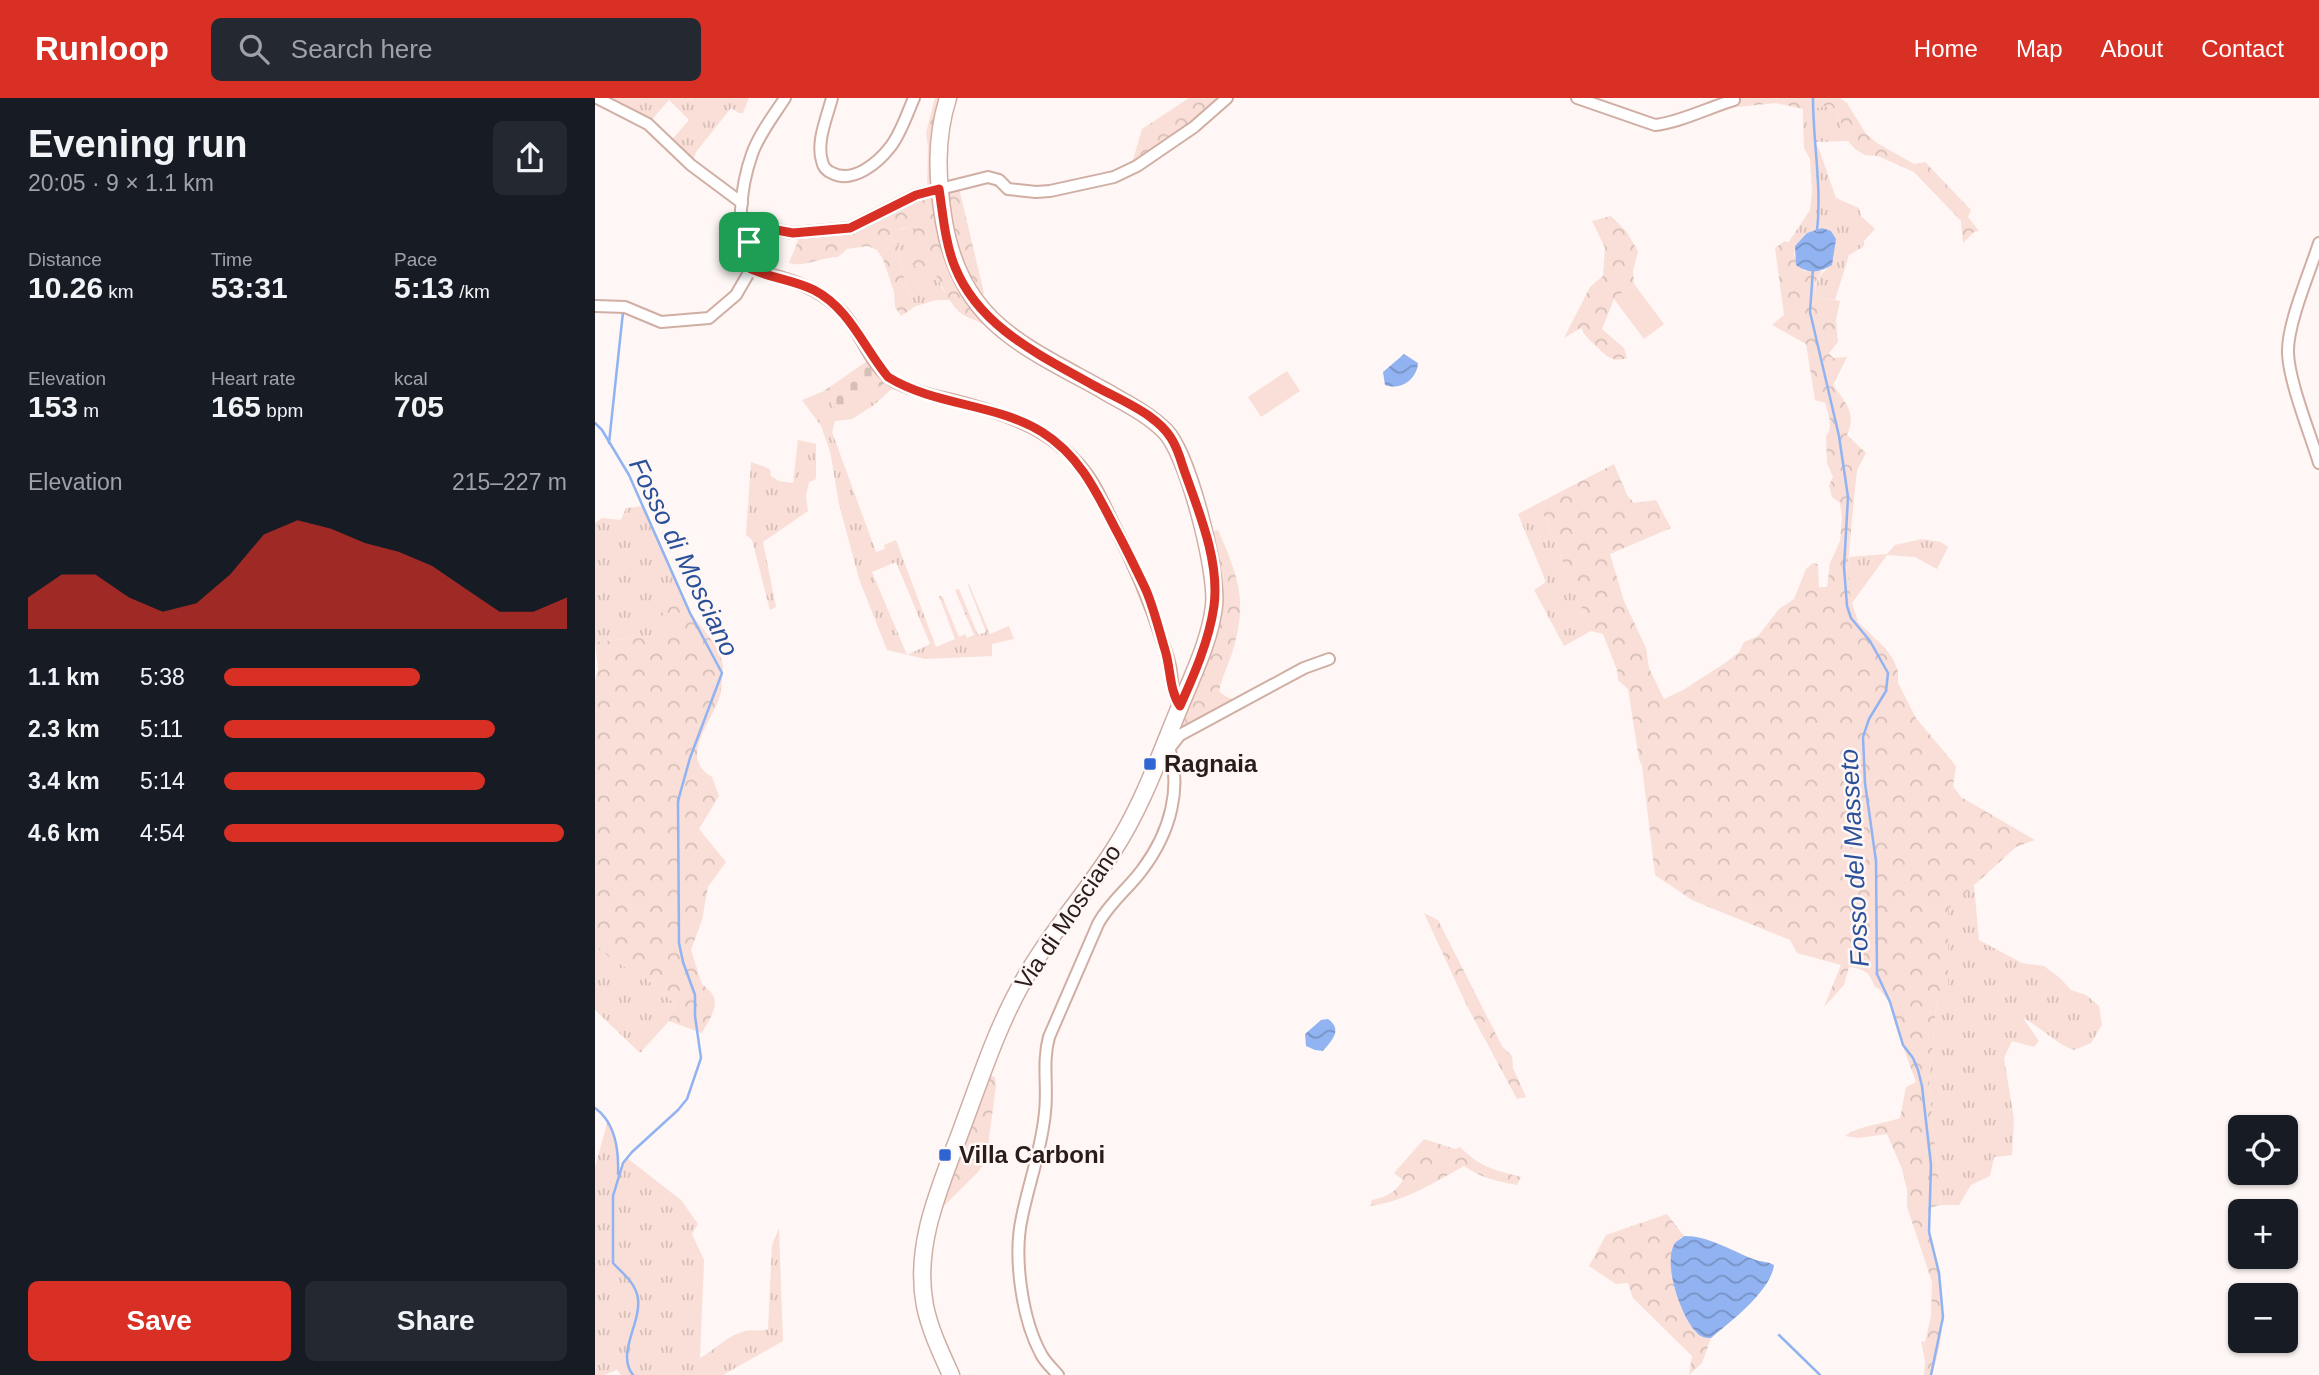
<!DOCTYPE html>
<meta charset="utf-8">
<style>
body{margin:0;font-family:Helvetica,sans-serif;background:#242831;color:#f1f3f6;height:100vh;display:flex;flex-direction:column;font-size:26px;white-space:nowrap}
*{box-sizing:border-box;margin:0}
p{font-size:23px;color:#9ea1a6}
.icon{flex:none;width:38px;height:38px;fill:none;stroke:currentColor;stroke-width:2;stroke-linecap:round;stroke-linejoin:round}
.map{position:relative;flex:1;overflow:hidden}
.drawer{display:flex;flex-direction:column;background:#171b24;width:595px}
.drawer>*{flex:none}
.buttons{position:absolute;left:1633px;top:1017px;display:grid;gap:14px}
.buttons a{display:grid;place-items:center;width:70px;height:70px;border-radius:10px;background:#171b24;box-shadow:0 2px 5px #0004;font-size:35px}
.pin{position:absolute;display:grid;place-items:center;width:60px;height:60px;color:#fff;margin:-30px;border-radius:14px;box-shadow:0 4px 10px #0006}
.round{display:grid;place-items:center;flex:none;width:74px;height:74px;border-radius:10px;background:#242831}
.headline{display:flex;align-items:center;justify-content:space-between;height:119px;padding:0 28px}
h1{font-size:38px;font-weight:600;line-height:52px}
.metrics{display:grid;grid-template-columns:repeat(3,1fr);gap:10px;height:119px;padding:7px 28px}
.metrics div{display:grid;align-content:center}
.metrics b{font-size:30px;font-weight:600}
.metrics small{font-size:19px;font-weight:400}
.metrics p{font-size:19px}
.chart{height:196px;padding:14px 28px}
.chart p{display:flex;justify-content:space-between}
.chart svg{width:100%;height:126px;margin-top:7px;fill:#d93025;opacity:.7}
.button{display:flex;gap:14px;margin-top:auto;padding:14px 28px}
.button a{flex:1;height:80px;border-radius:10px;background:#d93025;color:#fff;font-size:28px;font-weight:600;line-height:80px;text-align:center}
.button a+a{background:#242831;color:#f1f3f6}
ul{padding:0 28px;list-style:none;font-size:23px}
li{display:grid;grid-template-columns:112px 84px 1fr;align-items:center;height:52px}
li i{height:18px;border-radius:9px;background:#d93025}
header{display:flex;align-items:center;gap:42px;box-sizing:border-box;height:98px;padding:0 35px;background:#d93025;color:#fff}
header strong{font-size:33px}
nav{display:flex;gap:38px;margin-inline-start:auto;font-size:24px}
.search{width:490px;height:63px;background:#242831;display:flex;align-items:center;gap:18px;box-sizing:border-box;padding:0 24px;border-radius:10px;color:#9ea1a6;font-size:26px}
main{display:flex;flex:1;min-height:0}
.map>svg:first-child{display:block}
.grass{fill:url(#grass-tufts);fill-rule:evenodd}
.forest{fill:url(#forest-crowns)}
.cemetery{fill:url(#cemetery-stones)}
.pitch{fill:#f9dfd7}
.water{fill:url(#water-waves)}
.lines{fill:none;stroke-linecap:round;stroke-linejoin:round}
.stream{stroke:#91b3f2;stroke-width:2.5}
.minor-casing{stroke:#d0aea4;stroke-width:14}
.secondary-casing{stroke:#d0aea4;stroke-width:19}
.minor{stroke:#fff;stroke-width:10}
.secondary{stroke:#fff;stroke-width:16}
.route-casing{stroke:#fff;stroke-width:14}
.route{stroke:#d93025;stroke-width:9}
.poi-dot{fill:#2f65d3;stroke:#fef7f5;stroke-width:2.5}
.labels{text-anchor:middle;stroke-width:5;stroke-linejoin:round;paint-order:stroke}
.poi-label{font-size:24px;font-weight:bold;fill:#2a1d19;stroke:#fef7f5;text-anchor:start}
.street-label{font-size:24px;fill:#2a1d19;stroke:#fef7f5}
.water-label{font-size:26px;font-style:italic;fill:#2b509a;stroke:#fef7f5}
</style>
<header>
<strong>Runloop</strong>
<div class="search"><svg class="icon" aria-label="search" viewBox="0 0 24 24"><circle cx="10" cy="10" r="6"/><path d="M15 15l6 6"/></svg>Search here</div>
<nav><a>Home</a><a>Map</a><a>About</a><a>Contact</a></nav>
</header>
<main>
<section class="drawer">
<div class="headline"><div><h1>Evening run</h1><p>20:05 · 9 × 1.1 km</p></div><a class="round"><svg class="icon" aria-label="share" viewBox="0 0 24 24"><path d="M12 15V3M7 8l5-5 5 5M5 13v7h14v-7"/></svg></a></div>
<div class="metrics">
<div><p>Distance</p><b>10.26<small> km</small></b></div>
<div><p>Time</p><b>53:31</b></div>
<div><p>Pace</p><b>5:13<small> /km</small></b></div>
</div>
<div class="metrics">
<div><p>Elevation</p><b>153<small> m</small></b></div>
<div><p>Heart rate</p><b>165<small> bpm</small></b></div>
<div><p>kcal</p><b>705</b></div>
</div>
<div class="chart"><p><span>Elevation</span>215–227 m</p>
<svg viewBox="0 0 160 44" preserveAspectRatio="none"><path d="M0 44V33L10 25L20 25L30 33L40 38L50 35L60 25L70 11L80 6L90 9L100 14L110 17L120 22L130 30L140 38L150 38L160 33V44z"/></svg>
</div>
<ul>
<li><b>1.1 km</b>5:38<i style="width:57%"></i></li>
<li><b>2.3 km</b>5:11<i style="width:79%"></i></li>
<li><b>3.4 km</b>5:14<i style="width:76%"></i></li>
<li><b>4.6 km</b>4:54<i style="width:99%"></i></li>
</ul>
<div class="button"><a>Save</a><a>Share</a></div>
</section>
<div class="map">
<svg width="1724" height="1277" viewBox="0 0 1724 1277">
<defs>
<pattern id="grass-tufts" width="24" height="20" patternUnits="userSpaceOnUse" patternTransform="scale(1.75)"><rect width="24" height="20" fill="#f9dfd7"/><path d="M3 7l-1-3M5 7V3M7 7l1-3M15 17l-1-3M17 17v-4M19 17l1-3" fill="none" stroke="#d6bfb8"/></pattern>
<pattern id="forest-crowns" width="20" height="18" patternUnits="userSpaceOnUse" patternTransform="scale(1.75)"><rect width="20" height="18" fill="#f9dfd7"/><path d="M2 6a3 3 0 1 1 6 0M12 15a3 3 0 1 1 6 0" fill="none" stroke="#d6bfb8"/></pattern>
<pattern id="cemetery-stones" width="16" height="16" patternUnits="userSpaceOnUse" patternTransform="scale(1.75)"><rect width="16" height="16" fill="#f9dfd7"/><path d="M2 7V4a2 2 0 0 1 4 0v3zM10 15v-3a2 2 0 0 1 4 0v3z" fill="#d6bfb8"/></pattern>
<pattern id="water-waves" width="16" height="10" patternUnits="userSpaceOnUse" patternTransform="scale(1.75)"><rect width="16" height="10" fill="#91b3f2"/><path d="M0 5q4-4 8 0t8 0" fill="none" stroke="#7791c3"/></pattern>
</defs>
<rect width="100%" height="100%" fill="#fef7f5"/>
<g class="grass">
<path d="M 2,0 L 154,0 L 148,15 L 144,15 L 136,10 L 101,54 L 96,67 L 73,46 L 94,22 L 74,2 L 53,26 Z"/>
<path d="M 1237,8 L 1244,17 L 1248,31 L 1253,31 L 1253,43 L 1219,44 L 1224,51 L 1241,100 L 1264,110 L 1266,118 L 1280,131 L 1269,143 L 1268,149 L 1254,157 L 1240,202 L 1221,199 C 1219,171 1233,178 1239,158 L 1228,130 L 1212,135 L 1200,148 L 1193,145 L 1215,112 L 1217,94 L 1215,61 L 1209,50 L 1208,22 L 1223,9 Z"/>
<path d="M 316,129 L 322,131 L 318,138 L 335,170 L 341,175 L 347,190 L 356,202 L 341,202 L 321,208 L 314,197 L 310,186 L 303,147 L 294,138 L 299,133 Z"/>
<path d="M 291,284 L 303,285 L 279,307 L 257,321 L 240,323 L 237,334 L 281,454 L 290,451 L 289,447 L 301,442 L 341,549 L 360,541 L 344,498 L 347,498 L 364,539 L 370,536 L 372,540 L 379,537 L 360,492 L 364,491 L 383,537 L 391,534 L 373,487 L 374,486 L 395,536 L 414,528 L 419,541 L 397,546 L 397,558 L 330,561 L 292,552 L 264,481 L 244,406 L 235,353 L 226,328 L 207,302 L 229,293 L 244,315 ZM 301,464 L 335,546 L 312,557 L 277,474 Z"/>
<path d="M 203,342 L 221,346 L 221,381 L 214,384 L 211,398 L 213,413 L 168,444 L 181,509 L 175,512 L 157,442 L 151,437 L 156,364 L 175,371 L 176,378 L 184,383 L 198,385 Z"/>
<path d="M 944,405 L 996,533 L 969,548 L 939,492 L 951,484 L 923,416 Z"/>
<path d="M 49,408 L 87,496 L 68,518 L 71,537 L 0,544 L 0,425 L 7,420 L 26,422 L 31,410 Z"/>
<path d="M 1327,441 L 1346,444 L 1353,449 L 1342,471 L 1320,459 L 1292,457 L 1257,505 L 1252,477 L 1254,459 L 1292,456 L 1300,447 Z"/>
<path d="M 1379,787 L 1384,842 L 1427,865 L 1449,868 L 1465,880 L 1476,892 L 1491,897 L 1504,908 L 1507,927 L 1496,945 L 1479,952 C 1460,945 1446,929 1428,920 L 1444,943 L 1439,949 L 1417,943 L 1409,960 L 1419,1021 L 1417,1057 L 1399,1059 L 1395,1078 L 1376,1087 L 1364,1107 L 1346,1107 L 1334,987 L 1342,899 L 1353,895 L 1353,811 Z"/>
<path d="M 0,846 L 17,862 L 48,878 L 79,905 L 74,923 L 45,955 L 0,912 Z"/>
<path d="M 13,1022 C 22,1037 23,1059 24,1075 L 32,1060 L 86,1102 L 103,1126 L 97,1136 L 109,1162 L 105,1260 C 120,1252 133,1237 150,1233 C 158,1231 165,1234 173,1231 L 177,1147 L 184,1130 L 188,1243 L 128,1277 L 26,1277 L 22,1272 L 9,1277 L 0,1277 L 0,1069 Z"/>
</g>
<g class="forest">
<path d="M 340,0 L 353,0 L 344,90 L 363,86 L 389,195 L 382,207 L 397,223 L 391,228 C 382,222 372,220 367,216 C 352,205 346,180 335,170 L 323,172 C 311,160 313,145 321,131 C 313,127 301,131 294,138 L 303,147 L 310,186 L 314,197 L 321,208 L 306,218 L 300,209 L 299,194 L 288,161 L 282,152 L 273,148 L 252,151 L 243,159 C 227,159 207,170 194,165 L 206,135 L 255,130 L 332,94 L 333,49 L 331,35 Z"/>
<path d="M 594,0 L 632,0 L 535,72 L 547,31 Z"/>
<path d="M 1146,0 L 1245,0 L 1252,5 L 1271,36 L 1282,45 L 1319,66 L 1330,64 L 1376,112 L 1373,119 L 1384,133 L 1379,134 L 1368,145 L 1366,123 L 1319,74 L 1283,58 L 1270,57 L 1260,51 L 1253,43 L 1253,31 L 1248,32 L 1244,17 L 1237,8 L 1223,9 L 1208,22 L 1208,11 L 1181,5 L 1132,10 L 1122,6 Z"/>
<path d="M 1016,118 L 1031,133 L 1043,153 L 1038,173 L 1039,186 L 1019,201 L 1007,231 L 1029,250 L 1032,260 C 1017,265 1011,258 1001,248 C 995,242 990,239 986,230 L 969,240 L 995,189 L 1008,178 L 1010,150 L 997,123 Z"/>
<path d="M 1190,143 L 1200,148 L 1199,158 L 1209,173 L 1227,173 L 1220,185 L 1221,199 L 1245,203 L 1241,222 L 1243,244 L 1234,255 L 1238,260 L 1252,259 L 1238,287 C 1251,305 1262,316 1252,337 L 1271,355 L 1262,372 L 1257,421 L 1252,477 L 1257,505 L 1263,524 L 1290,550 L 1298,561 L 1303,573 L 1303,585 L 1321,620 L 1361,668 L 1358,688 L 1366,699 L 1440,742 L 1421,749 L 1353,811 L 1353,896 L 1342,899 L 1334,987 L 1346,1107 L 1334,1110 C 1332,1133 1340,1152 1344,1174 C 1350,1207 1349,1246 1336,1277 L 1329,1277 L 1330,1263 L 1326,1243 L 1330,1244 L 1336,1218 L 1337,1184 L 1312,1109 L 1312,1092 L 1307,1071 L 1292,1036 L 1263,1040 L 1250,1038 C 1262,1028 1289,1026 1305,1020 L 1311,989 L 1321,984 L 1302,932 L 1295,904 L 1284,891 L 1279,888 C 1275,874 1269,871 1254,869 L 1249,887 L 1229,909 L 1246,867 L 1202,855 L 1195,842 L 1097,802 L 1060,777 L 1047,668 L 1044,661 L 1033,591 L 1023,582 L 1022,572 L 1008,536 L 996,533 L 944,405 L 1019,366 L 1032,397 L 1039,405 L 1061,402 L 1076,430 L 1015,456 L 1029,503 L 1051,550 L 1054,570 L 1069,601 L 1088,592 L 1130,565 L 1144,554 L 1149,544 L 1163,538 L 1184,511 L 1199,501 L 1211,471 L 1218,465 L 1223,466 L 1224,489 L 1232,489 L 1235,465 L 1245,443 L 1247,419 L 1245,405 L 1237,399 L 1234,388 L 1238,379 L 1232,365 L 1231,338 C 1239,329 1233,315 1230,305 L 1220,302 L 1211,246 L 1177,227 L 1189,217 L 1180,150 Z"/>
<path d="M 623,432 C 643,478 653,502 638,552 C 634,566 627,579 624,593 L 630,598 L 645,604 L 580,643 L 619,508 L 609,435 Z"/>
<path d="M 87,496 C 90,503 92,511 96,516 C 107,530 129,553 128,571 C 127,579 127,590 125,598 C 117,624 83,660 117,679 L 124,698 L 104,731 L 131,764 L 113,789 L 107,822 L 96,852 L 107,886 L 115,893 L 119,899 L 120,908 L 116,919 L 107,935 L 74,923 L 79,905 L 48,878 L 17,862 L 0,846 L 0,583 L 3,571 L 0,544 L 70,537 L 67,518 Z"/>
<path d="M 829,815 L 843,822 L 907,948 L 917,958 L 918,970 L 931,999 L 922,1001 L 872,908 Z"/>
<path d="M 388,975 L 400,979 L 401,988 L 391,1062 L 384,1073 L 334,1123 Z"/>
<path d="M 829,1041 L 860,1051 L 865,1049 C 885,1069 899,1072 926,1079 L 922,1087 C 901,1083 886,1080 869,1068 C 840,1084 809,1104 775,1108 L 777,1102 C 791,1099 800,1095 808,1082 L 799,1075 Z"/>
<path d="M 1072,1116 L 1089,1138 L 1081,1144 L 1079,1189 L 1100,1234 L 1108,1239 L 1116,1240 L 1107,1265 L 1094,1277 L 1097,1258 L 1038,1200 L 1033,1185 L 1021,1186 L 994,1168 L 1011,1137 Z"/>
</g>
<path class="cemetery" d="M 275,261 L 291,284 L 244,316 L 229,293 Z"/>
<g class="pitch">
<path d="M 1039,186 L 1069,226 L 1049,241 L 1019,201 Z"/>
<path d="M 692,273 L 705,293 L 666,319 L 653,299 Z"/>
</g>
<g class="water">
<path d="M 1227,130 L 1236,133 L 1241,141 L 1237,167 C 1224,175 1213,176 1201,167 L 1200,148 L 1212,135 Z"/>
<path d="M 809,256 L 823,265 C 822,281 806,293 790,287 L 788,274 Z"/>
<path d="M 733,921 C 748,932 737,942 728,953 L 720,952 L 711,948 L 710,936 L 726,922 Z"/>
<path d="M 1089,1138 C 1114,1138 1135,1152 1158,1161 C 1166,1164 1172,1163 1179,1167 C 1176,1193 1135,1224 1116,1240 C 1110,1240 1105,1239 1101,1234 C 1086,1218 1067,1165 1080,1145 C 1082,1143 1087,1140 1089,1138 Z"/>
</g>
<g class="lines">
<g class="stream">
<path d="M 1218,0 C 1218,45 1227,88 1222,133"/>
<path d="M 1218,171 L 1215,214 L 1244,338 L 1253,399 L 1249,469 L 1252,508 L 1256,520 L 1275,543 L 1293,575 L 1291,593 L 1274,621 L 1268,639 L 1270,685 L 1281,763 L 1282,876 L 1295,904 L 1308,947 L 1318,960 L 1323,972 L 1327,988 L 1336,1067 L 1334,1134 L 1344,1175 L 1348,1219 L 1336,1277"/>
<path d="M 0,325 L 7,332 L 34,377 L 95,515 L 127,575 L 95,660 L 83,703 L 84,845 L 88,864 L 100,897 L 100,918 L 106,960 L 92,1001 L 83,1012 L 37,1054 L 28,1065 L 18,1098 L 18,1165 C 28,1176 41,1185 43,1201 C 46,1226 21,1255 38,1277"/>
<path d="M 14,345 L 28,214"/>
<path d="M 0,1010 C 21,1025 24,1052 23,1076"/>
<path d="M 1184,1237 L 1225,1277"/>
</g>
<g class="minor-casing">
<g id="minor">
<path d="M 2,0 L 53,26 L 96,67 L 147,105"/>
<path d="M 190,0 C 179,17 164,36 157,56 C 145,90 141,134 153,168 C 164,176 176,176 188,180 C 209,186 232,198 247,214 C 267,234 275,271 302,285 C 319,293 339,298 358,302 C 412,316 464,333 496,382 C 505,396 511,411 518,425 C 538,464 554,501 567,542 C 570,551 573,559 575,568 C 578,582 576,595 585,608"/>
<path d="M 237,0 C 232,19 221,44 227,63 C 228,69 232,73 237,75 C 258,86 283,65 296,48 C 306,35 312,16 319,0"/>
<path d="M 982,0 L 1060,27 C 1083,25 1115,9 1139,2"/>
<path d="M 1724,145 C 1715,174 1692,226 1693,255 C 1694,284 1715,335 1724,365"/>
<path d="M 148,154 L 158,134 L 165,129 L 198,135 L 255,130 L 321,97 L 393,79 L 404,82 L 413,91 L 441,94 L 455,93 L 519,79 L 542,68 L 599,29 L 632,0"/>
<path d="M 0,208 L 30,209 L 66,224 L 114,220 L 141,197 L 156,171"/>
<path d="M 574,651 L 585,637 L 709,570 L 734,561"/>
<path d="M 463,1277 C 457,1270 450,1264 446,1256 C 427,1221 418,1159 427,1119 C 434,1084 447,1050 450,1014 C 453,989 447,964 454,939 L 503,826 C 514,805 533,791 547,772 C 575,735 589,688 572,644"/>
</g>
</g>
<g class="secondary-casing">
<path id="secondary" d="M 353,0 C 340,41 342,82 349,124 C 367,225 427,247 508,292 C 530,305 552,315 570,333 C 593,356 623,474 619,508 C 615,542 599,574 586,606 C 565,656 548,707 518,753 C 489,798 452,839 426,887 C 401,932 385,982 367,1030 C 346,1087 318,1146 330,1208 C 335,1232 346,1255 356,1277"/>
</g>
<use href="#minor" class="minor"/>
<use href="#secondary" class="secondary"/>
</g>
<g class="lines">
<g class="route-casing">
<path id="route" d="M 344,91 C 348,116 350,145 360,169 C 384,229 445,257 498,287 C 516,297 537,306 554,318 C 561,323 571,332 576,340 C 582,349 585,359 588,369 C 603,412 625,462 619,508 C 614,543 599,577 585,608 C 574,592 576,571 570,552 C 564,532 559,511 551,492 C 541,471 531,450 520,430 C 501,393 484,357 447,334 C 400,305 340,308 293,279 C 269,250 254,210 219,192 C 199,182 176,180 156,171 L 153,168 L 148,154 L 158,134 L 165,129 L 198,135 L 255,130 L 321,97 Z"/>
</g>
<use href="#route" class="route"/>
</g>
<g class="poi-dot">
<rect x="548" y="659" width="14" height="14" rx="3.5"/>
<rect x="343" y="1050" width="14" height="14" rx="3.5"/>
</g>
<g class="labels">
<g class="poi-label">
<text x="569" y="674">Ragnaia</text>
<text x="364" y="1065">Villa Carboni</text>
</g>
<g class="street-label">
<text transform="translate(473 819) rotate(-56)" y="8">Via di Mosciano</text>
</g>
<g class="water-label">
<text transform="translate(89 459) rotate(64)" y="9">Fosso di Mosciano</text>
<text transform="translate(1259 760) rotate(-93)" y="9">Fosso del Masseto</text>
</g>
</g>
</svg>
<div class="buttons">
<a><svg class="icon" aria-label="locate" viewBox="0 0 24 24"><circle cx="12" cy="12" r="6"/><path d="M12 2v4M12 18v4M2 12h4M18 12h4"/></svg></a>
<a>+</a>
<a>−</a>
</div>
<div class="pin" style="left:154px;top:144px;background:#1e9e55"><svg class="icon" aria-label="arrive" viewBox="0 0 24 24"><path d="M6 21V4h12l-3 4 3 4H6"/></svg></div>
</div>
</main>
